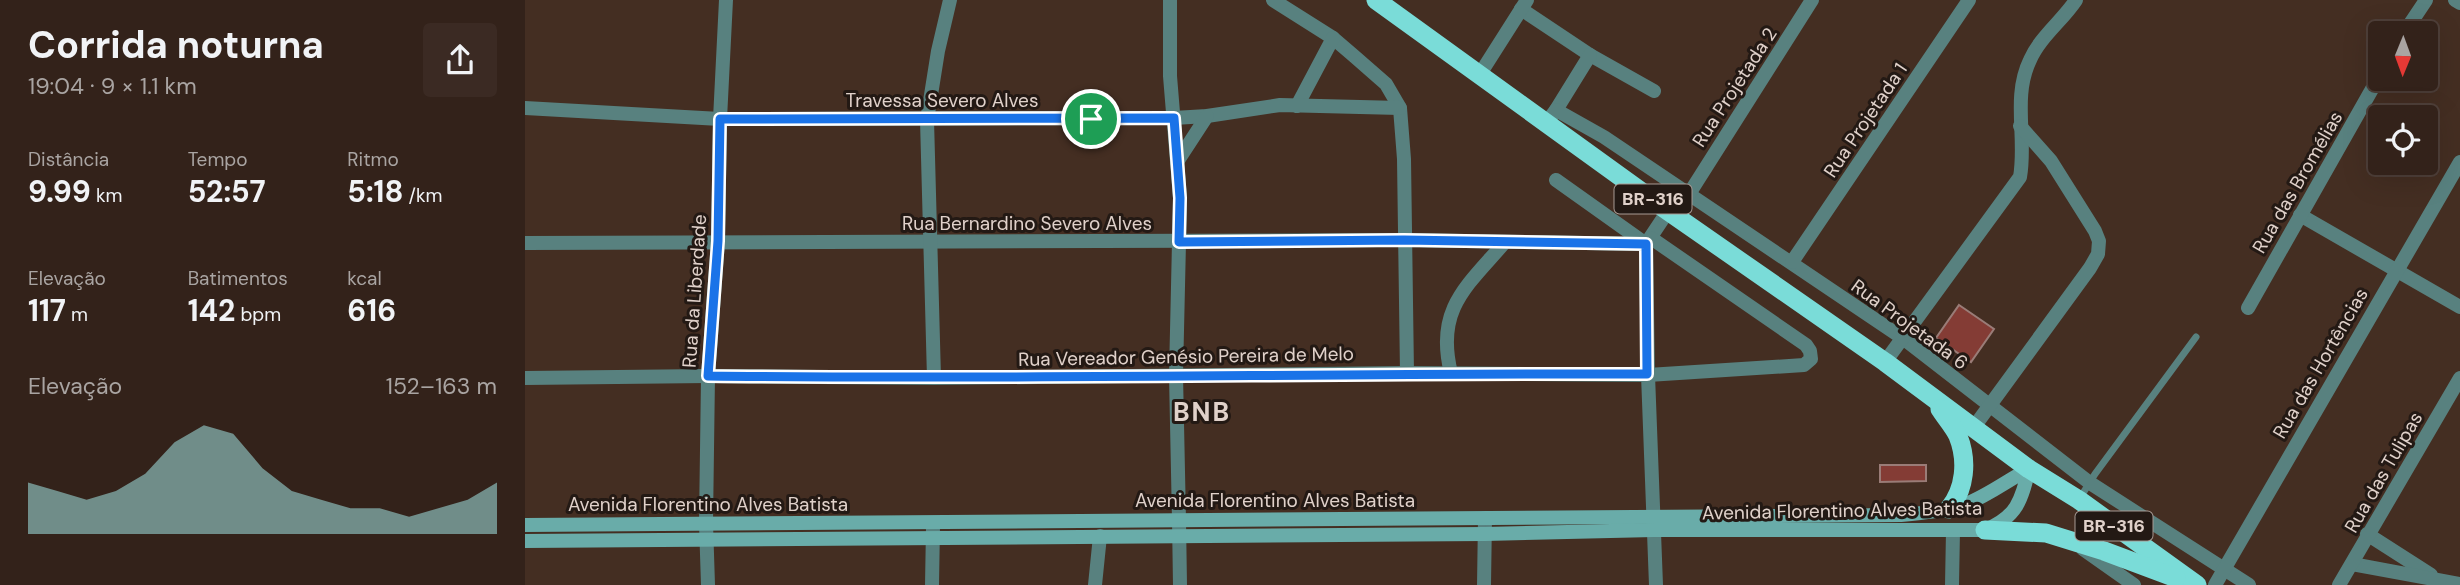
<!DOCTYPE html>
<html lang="pt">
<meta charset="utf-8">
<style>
body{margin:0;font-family:"DM Sans",sans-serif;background:#3b2a23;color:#f1f3f6;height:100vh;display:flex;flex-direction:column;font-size:26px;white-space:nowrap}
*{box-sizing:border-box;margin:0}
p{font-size:23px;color:#a9a4a2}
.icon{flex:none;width:38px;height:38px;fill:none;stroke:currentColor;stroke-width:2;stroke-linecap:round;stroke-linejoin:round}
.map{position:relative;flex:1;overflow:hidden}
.details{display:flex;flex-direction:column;background:#33221a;width:525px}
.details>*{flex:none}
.needle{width:46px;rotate:181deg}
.tools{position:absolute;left:1843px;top:21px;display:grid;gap:14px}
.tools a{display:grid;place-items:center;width:70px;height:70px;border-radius:7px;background:#33221a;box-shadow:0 7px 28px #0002,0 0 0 2px #4e3f39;font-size:35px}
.pin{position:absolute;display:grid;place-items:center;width:60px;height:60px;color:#fff;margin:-30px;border:4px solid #fff;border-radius:50%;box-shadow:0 2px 7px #0007}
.round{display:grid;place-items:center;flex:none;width:74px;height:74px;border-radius:7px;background:#3b2a23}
.headline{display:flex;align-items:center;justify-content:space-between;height:119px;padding:0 28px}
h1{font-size:38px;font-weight:700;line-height:52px}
.metrics{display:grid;grid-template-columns:repeat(3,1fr);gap:10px;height:119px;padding:7px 28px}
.metrics div{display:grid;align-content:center}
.metrics b{font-size:30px;font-weight:700}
.metrics small{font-size:19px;font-weight:400}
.metrics p{font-size:19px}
.chart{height:196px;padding:14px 28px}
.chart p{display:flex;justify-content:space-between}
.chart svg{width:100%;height:126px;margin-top:7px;fill:#8bbbb9;opacity:.7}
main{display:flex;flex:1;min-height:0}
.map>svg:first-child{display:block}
.building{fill:#843c35;stroke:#9a7c77;stroke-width:2}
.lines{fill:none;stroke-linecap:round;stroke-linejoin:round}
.service{stroke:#58817f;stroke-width:7}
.minor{stroke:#58817f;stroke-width:14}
.tertiary{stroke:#58817f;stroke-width:14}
.secondary{stroke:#69aca9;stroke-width:14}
.trunk{stroke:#7adcd8;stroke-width:19}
.route-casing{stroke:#fff;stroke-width:14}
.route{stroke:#1a73e8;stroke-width:9}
.labels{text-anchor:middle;stroke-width:6;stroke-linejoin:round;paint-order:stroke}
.shield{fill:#231914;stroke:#a79a93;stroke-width:2}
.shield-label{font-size:18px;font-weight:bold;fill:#e0d1ca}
.street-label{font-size:19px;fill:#e0d1ca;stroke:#231914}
.district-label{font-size:26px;font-weight:bold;letter-spacing:2px;fill:#e0d1ca;stroke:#231914}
</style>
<main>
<section class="details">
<div class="headline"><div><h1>Corrida noturna</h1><p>19:04 · 9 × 1.1 km</p></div><a class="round"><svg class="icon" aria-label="share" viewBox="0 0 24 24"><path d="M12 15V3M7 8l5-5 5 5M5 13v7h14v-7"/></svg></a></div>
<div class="metrics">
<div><p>Distância</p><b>9.99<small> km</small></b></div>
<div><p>Tempo</p><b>52:57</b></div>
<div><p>Ritmo</p><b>5:18<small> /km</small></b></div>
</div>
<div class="metrics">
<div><p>Elevação</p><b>117<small> m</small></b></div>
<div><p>Batimentos</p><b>142<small> bpm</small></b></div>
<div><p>kcal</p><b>616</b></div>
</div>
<div class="chart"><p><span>Elevação</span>152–163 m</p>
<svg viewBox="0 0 160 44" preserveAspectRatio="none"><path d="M0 44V26L10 29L20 32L30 29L40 23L50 12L60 6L70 9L80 21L90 29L100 32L110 35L120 35L130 38L140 35L150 32L160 26V44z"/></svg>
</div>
</section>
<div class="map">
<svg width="1935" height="585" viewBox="0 0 1935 585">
<rect width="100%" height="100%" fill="#442e22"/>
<g class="building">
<path d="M 1434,305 L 1469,329 L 1446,362 L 1411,338 Z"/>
<path d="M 1355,465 L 1401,465 L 1401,481 L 1355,482 Z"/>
</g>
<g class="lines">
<path class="service" d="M 1555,498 L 1570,474 L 1671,337"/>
<g class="minor">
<path d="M 645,0 L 645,76 L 655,198 L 651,375 L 654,520"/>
<path d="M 748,0 L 808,38 L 829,56 L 861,84 L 875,108 L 879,159 L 882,373"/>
<path d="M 1930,0 L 1935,3"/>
<path d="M 996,9 L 1065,55 L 1129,91"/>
<path d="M 1879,33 L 1901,0"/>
<path d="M 955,74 L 1002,0"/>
<path d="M 772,106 L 808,38"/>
<path d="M 0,108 L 195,119 L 649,118 L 682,116 L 755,105 L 875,108"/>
<path d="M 1031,110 L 1065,55"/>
<path d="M 1022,122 L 1031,110 L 1079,137 L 1379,339 L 1565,483 L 1724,585"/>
<path d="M 652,162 L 682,116"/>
<path d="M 1031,180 L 1121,244 L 1123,375 L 1131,585"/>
<path d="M 1164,194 L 1287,0"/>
<path d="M 1775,215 L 1935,307"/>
<path d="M 0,243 L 879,240 L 1121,244 L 1143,211"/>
<path d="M 1267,262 L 1444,0"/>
<path d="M 1723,308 L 1855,75"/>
<path d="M 1360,362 L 1495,177 C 1502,138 1487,97 1505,60 C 1515,37 1537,21 1551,0"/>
<path d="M 926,373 C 910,309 942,286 980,242"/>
<path d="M 0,378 L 183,376 L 409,378 L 882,373 L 1123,375 L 1279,365 L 1286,359 L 1285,351 L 1281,345 L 1126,238"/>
<path d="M 409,378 L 402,120 L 413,51 L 425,0"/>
<path d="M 1449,427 L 1565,268 L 1573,254 L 1574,241 L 1570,231 L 1526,161 L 1495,126"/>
<path d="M 1842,534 L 1906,575"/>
<path d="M 1558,549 L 1609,585"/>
<path d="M 1827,564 L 1935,584"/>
<path d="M 183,585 L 181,523 L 183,376 L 193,241 L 195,119 L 201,0"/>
<path d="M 407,585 L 408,527"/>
<path d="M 570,585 L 575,536"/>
<path d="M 959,585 L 960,518"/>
<path d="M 1427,585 L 1428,531"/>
<path d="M 1690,585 L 1935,162"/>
<path d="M 1814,585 L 1935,378"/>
</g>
<path class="tertiary" d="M 654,520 L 655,585"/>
<g class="secondary">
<path d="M 0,525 L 1376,515 C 1398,513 1420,511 1441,504 C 1464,495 1483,480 1504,469"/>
<path d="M 0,541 L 960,534 L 1129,530 L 1460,530 C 1492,517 1496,501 1504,469"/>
</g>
<g class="trunk">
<path d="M 851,0 L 1143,211 L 1360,362 L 1504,469 L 1554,500 L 1672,585"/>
<path d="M 1415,409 C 1420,417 1429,427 1433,436 C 1443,461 1440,489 1424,509"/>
<path d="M 1460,530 L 1521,533 L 1579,551 L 1651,578"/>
</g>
</g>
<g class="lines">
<g class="route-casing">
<path id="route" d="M 649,118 L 655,198 L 654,242 L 879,240 L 1121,244 L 1122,374 C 809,373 496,380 183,376 L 193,241 L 195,119 Z"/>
</g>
<use href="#route" class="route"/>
</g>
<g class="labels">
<g class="shield">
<rect x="1089.5" y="184.5" width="77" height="29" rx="5"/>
<rect x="1550.5" y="511.5" width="77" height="29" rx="5"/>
</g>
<g class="shield-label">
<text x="1128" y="205">BR-316</text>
<text x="1589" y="532">BR-316</text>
</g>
<g class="street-label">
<text transform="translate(1209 87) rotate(-57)" y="7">Rua Projetada 2</text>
<text x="417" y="107">Travessa Severo Alves</text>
<text transform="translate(1340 120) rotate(-56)" y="7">Rua Projetada 1</text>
<text transform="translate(1772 182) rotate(-60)" y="7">Rua das Bromélias</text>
<text x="502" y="230">Rua Bernardino Severo Alves</text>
<text transform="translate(169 291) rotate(-86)" y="7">Rua da Liberdade</text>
<text transform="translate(1385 324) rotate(36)" y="7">Rua Projetada 6</text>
<text transform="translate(661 356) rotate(-1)" y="7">Rua Vereador Genésio Pereira de Melo</text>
<text transform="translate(1795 363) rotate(-60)" y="7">Rua das Hortências</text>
<text transform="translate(1858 472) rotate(-60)" y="7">Rua das Tulipas</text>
<text x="750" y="507">Avenida Florentino Alves Batista</text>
<text x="183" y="511">Avenida Florentino Alves Batista</text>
<text transform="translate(1317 510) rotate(-1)" y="7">Avenida Florentino Alves Batista</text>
</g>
<g class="district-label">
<text x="677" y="421">BNB</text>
</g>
</g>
</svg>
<div class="tools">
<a><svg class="needle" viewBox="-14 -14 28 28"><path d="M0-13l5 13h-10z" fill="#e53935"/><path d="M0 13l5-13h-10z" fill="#a9a4a2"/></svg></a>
<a><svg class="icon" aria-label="locate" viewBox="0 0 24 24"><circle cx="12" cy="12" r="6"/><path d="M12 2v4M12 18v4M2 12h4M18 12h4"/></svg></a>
</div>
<div class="pin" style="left:566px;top:119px;background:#1e9e55"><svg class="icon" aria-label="arrive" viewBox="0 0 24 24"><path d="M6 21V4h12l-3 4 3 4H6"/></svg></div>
</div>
</main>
